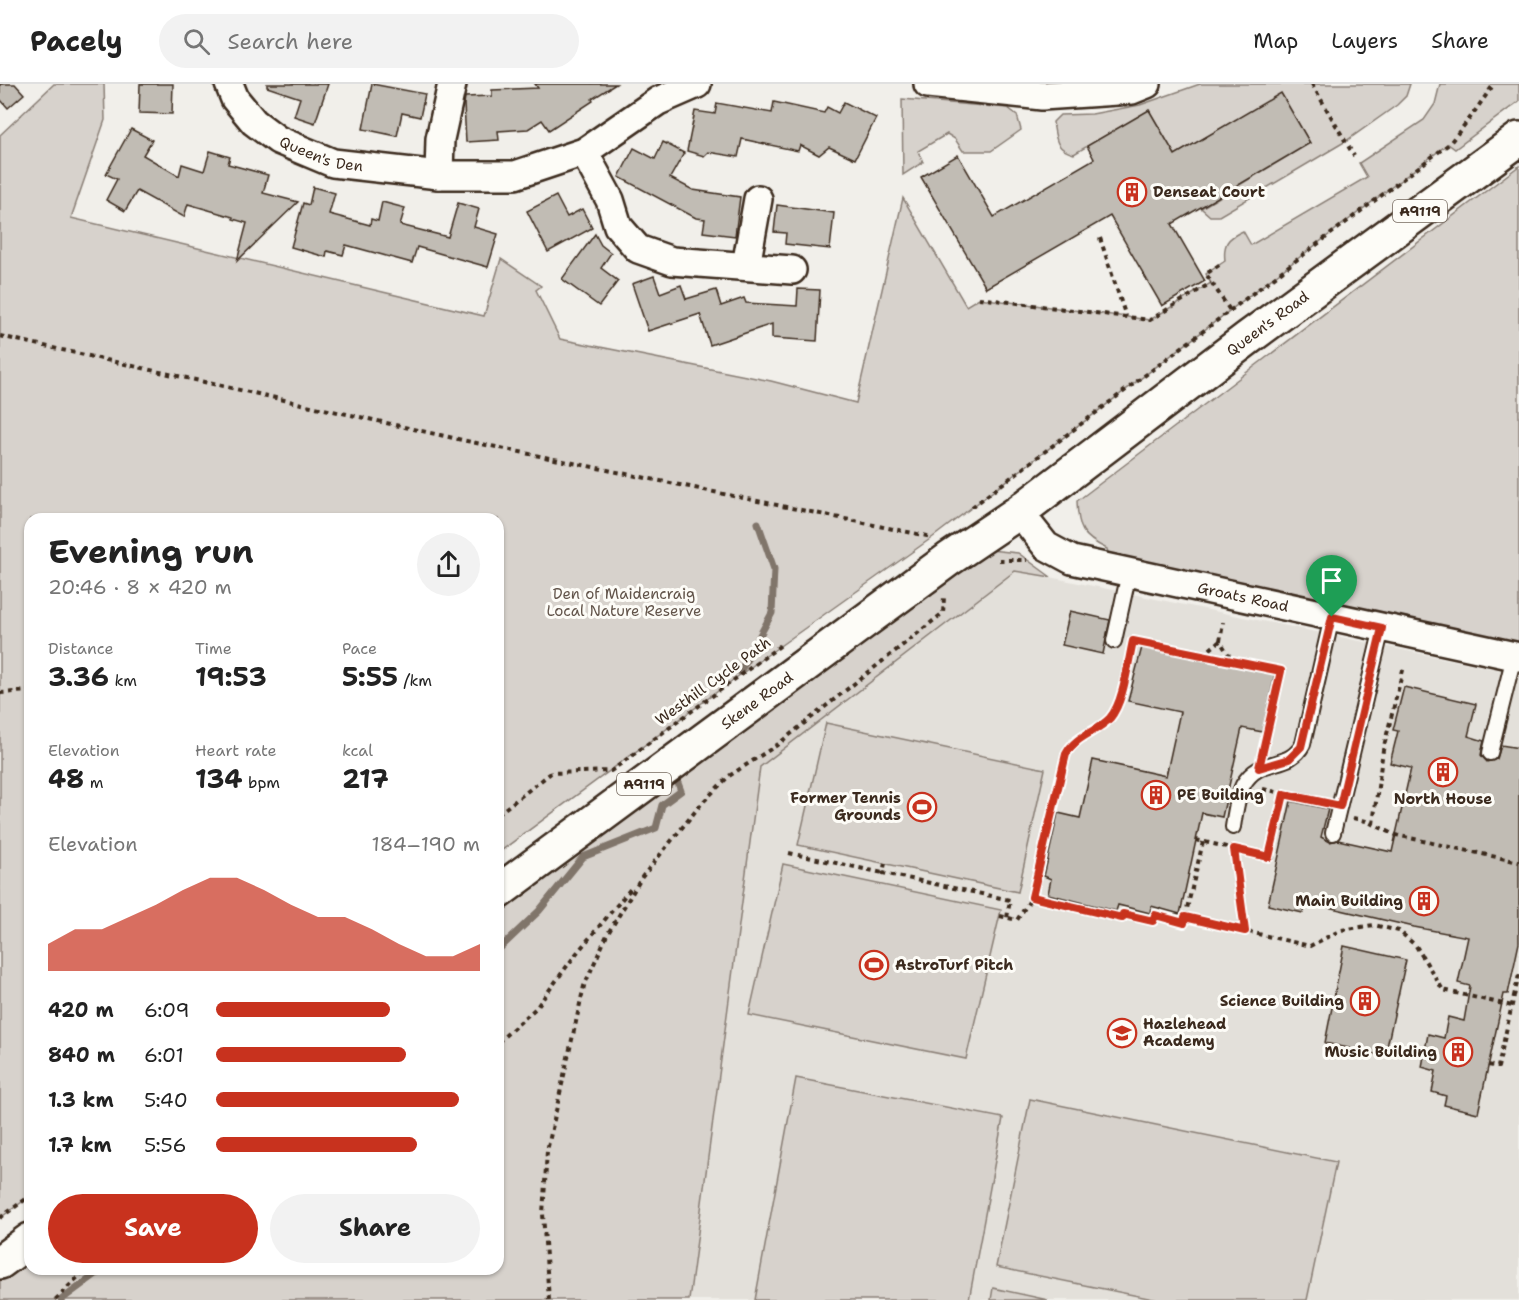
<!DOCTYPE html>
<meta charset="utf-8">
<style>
body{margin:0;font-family:"Shantell Sans",sans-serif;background:#f2f2f2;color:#222;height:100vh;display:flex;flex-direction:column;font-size:22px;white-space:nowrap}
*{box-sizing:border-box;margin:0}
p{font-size:20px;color:#767676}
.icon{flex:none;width:33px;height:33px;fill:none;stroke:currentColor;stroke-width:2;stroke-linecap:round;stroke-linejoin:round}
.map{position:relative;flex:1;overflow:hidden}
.side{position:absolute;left:24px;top:429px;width:480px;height:762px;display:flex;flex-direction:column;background:#fff;border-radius:18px;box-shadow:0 2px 4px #0004}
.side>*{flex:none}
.pin{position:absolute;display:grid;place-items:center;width:51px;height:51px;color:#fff;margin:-62px -26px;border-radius:50% 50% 50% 0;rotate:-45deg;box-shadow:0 0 6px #0007}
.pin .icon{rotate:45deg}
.round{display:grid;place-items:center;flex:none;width:63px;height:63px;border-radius:32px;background:#f2f2f2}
.headline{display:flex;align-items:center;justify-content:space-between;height:102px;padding:0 24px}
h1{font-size:33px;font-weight:700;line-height:45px}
.metrics{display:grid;grid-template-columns:repeat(3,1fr);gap:9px;height:102px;padding:6px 24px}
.metrics div{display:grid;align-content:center}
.metrics b{font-size:26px;font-weight:700}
.metrics small{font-size:16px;font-weight:400}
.metrics p{font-size:16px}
.chart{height:168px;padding:12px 24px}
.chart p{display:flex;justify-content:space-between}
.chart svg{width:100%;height:108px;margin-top:6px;fill:#c8321e;opacity:.7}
.primary-button{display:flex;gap:12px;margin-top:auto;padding:12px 24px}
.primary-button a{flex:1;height:69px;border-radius:36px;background:#c8321e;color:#fff;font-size:24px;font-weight:700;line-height:69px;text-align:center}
.primary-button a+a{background:#f2f2f2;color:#222}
ul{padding:0 24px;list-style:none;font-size:20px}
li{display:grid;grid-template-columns:96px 72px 1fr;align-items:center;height:45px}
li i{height:15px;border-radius:8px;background:#c8321e}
header{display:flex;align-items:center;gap:36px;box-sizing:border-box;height:84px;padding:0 30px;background:#fff;border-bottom:2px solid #e0e0e0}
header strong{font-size:28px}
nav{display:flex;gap:33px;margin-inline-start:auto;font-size:21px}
.search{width:420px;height:54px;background:#f2f2f2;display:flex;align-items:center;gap:15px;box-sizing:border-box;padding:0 21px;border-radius:33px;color:#767676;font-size:22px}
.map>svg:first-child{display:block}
.built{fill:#e3e0da}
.green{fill:#d7d2cc;stroke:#897e75;stroke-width:1.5}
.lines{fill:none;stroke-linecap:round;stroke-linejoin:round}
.stream{stroke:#80746b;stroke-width:7}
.building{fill:#c1bcb4;stroke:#3b2a1e;stroke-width:1.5}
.service-casing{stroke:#3b2a1e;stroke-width:18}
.minor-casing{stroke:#3b2a1e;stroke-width:32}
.primary-casing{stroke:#3b2a1e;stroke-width:38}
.path{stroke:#3b2a1e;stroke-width:4;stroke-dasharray:4.5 4.5;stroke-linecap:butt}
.service{stroke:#fdfcf7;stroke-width:14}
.minor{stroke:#fdfcf7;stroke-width:27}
.primary{stroke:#fdfcf7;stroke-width:33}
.route-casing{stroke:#fff;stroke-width:12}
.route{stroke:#c8321e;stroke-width:8}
.labels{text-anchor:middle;stroke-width:6;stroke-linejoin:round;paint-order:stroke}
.shield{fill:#fdfcf7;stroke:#75695f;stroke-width:1.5}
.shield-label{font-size:14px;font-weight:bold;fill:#3b2a1e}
.street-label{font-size:15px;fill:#3b2a1e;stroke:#fdfcf7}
.poi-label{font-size:15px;font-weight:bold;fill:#3b2a1e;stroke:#fdfcf7;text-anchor:start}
.park-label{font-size:15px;fill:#62544a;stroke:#fdfcf7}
</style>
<header>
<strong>Pacely</strong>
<div class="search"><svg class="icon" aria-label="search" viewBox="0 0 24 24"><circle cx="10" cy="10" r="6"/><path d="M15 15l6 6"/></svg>Search here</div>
<nav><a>Map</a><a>Layers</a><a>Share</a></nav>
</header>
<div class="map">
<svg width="1519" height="1216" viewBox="0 0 1519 1216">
<rect width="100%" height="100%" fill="#f1efea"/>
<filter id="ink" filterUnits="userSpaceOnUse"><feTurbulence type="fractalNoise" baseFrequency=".0167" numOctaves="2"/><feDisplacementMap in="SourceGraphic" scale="12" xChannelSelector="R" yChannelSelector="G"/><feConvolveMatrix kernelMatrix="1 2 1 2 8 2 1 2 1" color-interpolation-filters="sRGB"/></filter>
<g filter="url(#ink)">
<path class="built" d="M 1016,486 L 1519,590 L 1519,1216 L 689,1216 L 760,683 Z"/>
<g class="green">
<path d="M 54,0 L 104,0 L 105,36 L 71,134 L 484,232 L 501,175 L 541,202 L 536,206 L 560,255 L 771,297 L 856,319 L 903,114 L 966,222 L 979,214 L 1150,236 L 1211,199 L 1206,190 L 1225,177 C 1223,160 1227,154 1243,147 L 1251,161 L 1367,93 L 1359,79 L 1424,36 L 1435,20 L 1440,0 L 1519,0 L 1519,17 L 1455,65 L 1448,60 L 933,453 L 763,574 L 498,769 L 498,435 L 30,435 L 30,1112 L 0,1134 L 0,51 Z"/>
<path d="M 1200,0 L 1410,0 L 1406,12 L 1397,21 L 1346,57 L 1219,132 L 1210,132 L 1201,124 L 1310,59 L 1281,10 L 1175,71 L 1149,26 L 1074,70 C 1055,65 1056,55 1053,38 L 1060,31 L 1092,30 L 1140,21 Z"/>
<path d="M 902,15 L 1008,24 L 1017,31 L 1021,46 L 991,67 L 963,67 L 955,55 L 947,50 L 918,67 L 923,78 L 903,91 Z"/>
<path d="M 1519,82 L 1519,560 L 1109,473 L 1107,465 C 1082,453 1078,445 1077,417 Z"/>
<path d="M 981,465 L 1018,469 L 1051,493 L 1015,487 L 760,683 L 689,1216 L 0,1216 L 0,1196 L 30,1174 L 30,1185 L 498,1185 L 498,828 L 776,622 Z"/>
<path d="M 826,639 L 1045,685 L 1018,808 L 798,761 Z"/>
<path d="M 783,780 L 1001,826 L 966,975 L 749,931 Z"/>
<path d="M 796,994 L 1003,1034 L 969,1216 L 755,1216 Z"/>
<path d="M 1030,1015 L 1336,1078 L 1307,1216 L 1158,1216 L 996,1183 Z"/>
<path d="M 993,1204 L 1048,1216 L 991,1216 Z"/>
</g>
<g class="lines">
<g class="stream">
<path d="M 740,588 L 772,529 L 774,485 L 758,439"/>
<path d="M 498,866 L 539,827 L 583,773 L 656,744 L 662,721 L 681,707 L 675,691"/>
<path d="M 61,1216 L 103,1185"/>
</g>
</g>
<g class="building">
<path d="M 0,0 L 15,0 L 24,10 L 8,24 L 0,15 Z"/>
<path d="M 140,0 L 173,0 L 172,30 L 139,29 Z"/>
<path d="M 267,0 L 328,0 L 315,39 L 294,32 L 300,14 L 267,3 Z"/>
<path d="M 372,0 L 425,10 L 420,33 L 402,29 L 397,52 L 363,45 Z"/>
<path d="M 535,0 L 616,0 L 592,15 L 593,17 L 549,46 L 542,36 L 528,45 L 498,47 L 499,56 L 466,58 L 464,20 L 465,13 L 492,12 L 492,6 L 538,4 Z"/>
<path d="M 1281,9 L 1310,59 L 1172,140 L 1205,197 L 1162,222 L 1110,132 L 986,204 L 921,93 L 958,71 L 994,133 L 1094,75 L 1087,62 L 1149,26 L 1175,71 Z"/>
<path d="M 774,18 L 824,29 L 827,23 L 838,29 L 844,18 L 876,34 L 855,75 L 829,63 L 819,71 L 800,61 L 798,67 L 742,55 L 738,73 L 708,68 L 704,72 L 687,67 L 695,27 L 715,30 L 717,19 L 772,29 Z"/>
<path d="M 131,45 L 152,56 L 143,71 L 179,92 L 182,80 L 204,87 L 210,67 L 230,73 L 228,80 L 268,91 L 263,109 L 298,118 L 237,177 L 247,139 L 233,135 L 233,133 L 188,120 L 184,133 L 137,107 L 125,127 L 106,116 L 117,95 L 106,90 Z"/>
<path d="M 663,58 L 684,69 L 670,94 L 693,106 L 740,113 L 735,152 L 703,148 L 705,135 L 696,134 L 619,93 L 634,64 L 655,75 Z"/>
<path d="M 313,103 L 335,109 L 329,130 L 370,141 L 371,135 L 378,137 L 382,118 L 405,124 L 400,141 L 448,153 L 458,119 L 479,125 L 474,143 L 498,150 L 488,183 L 417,163 L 412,179 L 346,161 L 343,171 L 327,167 L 326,173 L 291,163 L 303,119 L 309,121 Z"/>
<path d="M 556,112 L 567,133 L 582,125 L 592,144 L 548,168 L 527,127 Z"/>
<path d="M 777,121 L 834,129 L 830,165 L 785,160 L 786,149 L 774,148 Z"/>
<path d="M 595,150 L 601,161 L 611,169 L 601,184 L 618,197 L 599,222 L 562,195 Z"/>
<path d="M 654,192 L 660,209 L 681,201 L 686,215 L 716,206 L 721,222 L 744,214 L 746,219 L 797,222 L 798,205 L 820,206 L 817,257 L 772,254 L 772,240 L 710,261 L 700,230 L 648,247 L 632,200 Z"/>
<path d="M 1070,527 L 1110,536 L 1103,570 L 1062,561 Z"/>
<path d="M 1142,563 L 1275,589 L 1263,648 L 1242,644 L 1222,733 L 1202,729 L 1180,830 L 1151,822 L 1150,829 L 1118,821 L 1116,827 L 1048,810 L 1051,795 L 1044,792 L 1058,729 L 1080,734 L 1093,676 L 1166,692 L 1180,628 L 1128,617 Z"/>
<path d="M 1404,603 L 1476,620 L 1468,652 L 1484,657 L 1481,671 L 1487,678 L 1497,675 L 1501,661 L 1519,664 L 1519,859 L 1508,910 L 1504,910 L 1478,1029 L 1444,1021 L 1446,1012 L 1432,1008 L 1436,987 L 1422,983 L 1428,950 L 1444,954 L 1448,933 L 1464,937 L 1470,902 L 1458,899 L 1468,853 L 1414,843 L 1306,818 L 1303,829 L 1268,821 L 1291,717 L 1328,725 L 1321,753 L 1330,758 L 1338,756 L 1392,768 L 1411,684 L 1390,679 L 1398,647 L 1393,646 Z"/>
<path d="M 1344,862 L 1406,876 L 1385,972 L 1325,959 Z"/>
</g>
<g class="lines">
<g class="service-casing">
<g id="service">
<path d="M 1114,557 L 1129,489"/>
<path d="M 1490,669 L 1514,572"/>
<path d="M 1233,743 C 1235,730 1237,713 1243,701 C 1260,671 1289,687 1303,660 L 1332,533"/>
<path d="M 1333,749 L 1382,544"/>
</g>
</g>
<g class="minor-casing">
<g id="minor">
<path id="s1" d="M 229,0 L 235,15 L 254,38 L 278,56 L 333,79 L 439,91 L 515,91 L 584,68 L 658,17 L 697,0"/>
<path d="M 928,0 L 1042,12 L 1132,6 L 1147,0"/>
<path d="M 584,68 L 610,116 L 618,142 L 638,165 L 672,177 L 792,186"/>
<path d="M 439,91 L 440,55 L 452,0"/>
<path d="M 746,182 L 758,115"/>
<path id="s2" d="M 1019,428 L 1046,462 L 1072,476 L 1519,573"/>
</g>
</g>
<g class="primary-casing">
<g id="primary">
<path id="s3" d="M 498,808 L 949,475 L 1019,428 L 1248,254 L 1519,55"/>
<path d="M 0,1178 L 30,1156"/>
</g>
</g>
<g class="path">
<path d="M 1312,0 L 1354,72"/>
<path d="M 1100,154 L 1126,233"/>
<path d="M 1219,181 L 1206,190 L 1231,228"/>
<path d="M 979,214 L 1150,236 L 1211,199"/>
<path d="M 0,252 L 462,356 L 932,453"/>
<path d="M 972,423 L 1449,60 L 1470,34 L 1494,0"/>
<path d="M 999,476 L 1027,476"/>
<path d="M 1220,557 L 1223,538"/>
<path d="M 1133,558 L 1281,587 L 1263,666"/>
<path d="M 1203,571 L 1220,557 L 1232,576"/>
<path d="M 0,609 L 30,607"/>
<path d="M 1263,705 L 1323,718"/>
<path d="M 498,730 L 551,689 L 611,687 L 781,561"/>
<path d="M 1353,734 L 1366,737 L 1396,751 L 1519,778"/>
<path d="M 1373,740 L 1383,666 L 1404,582"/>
<path d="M 1196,756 L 1235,765 L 1245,847 L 1310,862 L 1341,846 L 1374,841 L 1399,847 L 1416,862 L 1443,906 L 1512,922"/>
<path d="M 1203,758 L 1185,833 L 1245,847"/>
<path d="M 1235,765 L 1278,775"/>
<path d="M 789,769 L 883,789"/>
<path d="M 1269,773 L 1284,709"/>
<path d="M 885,779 L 883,789 L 1010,816 L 1007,834"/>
<path d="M 1032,813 L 1122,834 L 1123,830 L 1153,837 L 1155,831 L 1184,839 L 1185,833"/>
<path d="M 1000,832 L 1017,836 L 1032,813 L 1067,670 C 1076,650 1097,649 1110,634 C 1125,617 1126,586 1131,565"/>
<path d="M 1519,891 L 1514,912 L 1519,913"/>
<path d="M 498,958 L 536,924 L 576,870 L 633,802"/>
<path d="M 1488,981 L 1498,983 L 1514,912"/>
<path d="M 0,1134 L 30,1112"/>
<path d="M 55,1216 L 86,1185"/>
<path d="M 549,1216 L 543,1130 L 547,1067 L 584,902 L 607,851 L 642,793 L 702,719 L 729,692 L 777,661 L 943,529 L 944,513"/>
</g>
<use href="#service" class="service"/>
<use href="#minor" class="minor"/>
<use href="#primary" class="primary"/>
</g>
</g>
<g class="lines" filter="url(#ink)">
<g class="route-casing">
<path id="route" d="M 1332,533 L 1382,544 L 1340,722 L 1284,710 L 1269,773 L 1234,765 L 1245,847 L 1185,833 L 1184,839 L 1155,831 L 1153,837 L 1123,830 L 1122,834 L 1032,813 L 1066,670 C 1076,651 1096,649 1110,634 C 1124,618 1128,578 1133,557 L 1281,587 L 1259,684 L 1289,675 L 1301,663 Z"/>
</g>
<use href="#route" class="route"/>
</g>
<defs>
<g id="building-ring" transform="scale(1.5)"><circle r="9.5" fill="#fdfcf7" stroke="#c8321e" stroke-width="1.5"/><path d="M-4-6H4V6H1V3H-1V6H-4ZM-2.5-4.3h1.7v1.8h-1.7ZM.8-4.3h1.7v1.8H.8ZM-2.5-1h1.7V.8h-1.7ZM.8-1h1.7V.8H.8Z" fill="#c8321e"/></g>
<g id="stadium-ring" transform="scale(1.5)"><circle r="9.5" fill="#fdfcf7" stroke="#c8321e" stroke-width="1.5"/><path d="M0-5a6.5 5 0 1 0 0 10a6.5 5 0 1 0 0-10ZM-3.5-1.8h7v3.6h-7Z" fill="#c8321e"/></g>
<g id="school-ring" transform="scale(1.5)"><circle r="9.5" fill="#fdfcf7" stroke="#c8321e" stroke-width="1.5"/><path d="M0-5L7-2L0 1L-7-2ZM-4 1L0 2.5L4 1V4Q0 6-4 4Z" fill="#c8321e"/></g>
</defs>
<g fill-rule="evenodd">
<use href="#building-ring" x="1132" y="108"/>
<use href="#building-ring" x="1443" y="688"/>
<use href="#building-ring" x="1156" y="711"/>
<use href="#stadium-ring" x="922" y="723"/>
<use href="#building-ring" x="1424" y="817"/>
<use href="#stadium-ring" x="874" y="881"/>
<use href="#building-ring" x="1365" y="917"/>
<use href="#school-ring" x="1122" y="949"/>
<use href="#building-ring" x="1458" y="968"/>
</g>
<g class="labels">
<g class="shield">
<rect x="1393" y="116" width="54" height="22" rx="4.5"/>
<rect x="617" y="689" width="54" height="22" rx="4.5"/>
</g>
<g class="shield-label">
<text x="1420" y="132">A9119</text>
<text x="644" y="705">A9119</text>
</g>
<g class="street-label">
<text dy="5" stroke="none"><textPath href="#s1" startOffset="122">Queen's Den</textPath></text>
<text dy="5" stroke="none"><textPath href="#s3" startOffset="957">Queen's Road</textPath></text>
<text dy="5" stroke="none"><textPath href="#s2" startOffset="248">Groats Road</textPath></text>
<text transform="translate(713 597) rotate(-36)" y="5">Westhill Cycle Path</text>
<text dy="5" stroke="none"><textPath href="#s3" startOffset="322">Skene Road</textPath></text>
</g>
<g class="poi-label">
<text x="1153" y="113">Denseat Court</text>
<text x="1177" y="716">PE Building</text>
<text x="901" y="719" text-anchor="end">Former Tennis<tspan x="901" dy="17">Grounds</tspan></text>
<text x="1443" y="720" text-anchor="middle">North House</text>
<text x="1403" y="822" text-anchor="end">Main Building</text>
<text x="895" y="886">AstroTurf Pitch</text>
<text x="1344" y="922" text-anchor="end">Science Building</text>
<text x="1143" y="945">Hazlehead<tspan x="1143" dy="17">Academy</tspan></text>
<text x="1437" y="973" text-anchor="end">Music Building</text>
</g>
<g class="park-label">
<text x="624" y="515">Den of Maidencraig<tspan x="624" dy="17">Local Nature Reserve</tspan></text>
</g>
</g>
</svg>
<div class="pin" style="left:1332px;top:533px;background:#1e9e55"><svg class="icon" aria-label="arrive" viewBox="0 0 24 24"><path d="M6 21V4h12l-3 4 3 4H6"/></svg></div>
<section class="side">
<div class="headline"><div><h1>Evening run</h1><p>20:46 · 8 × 420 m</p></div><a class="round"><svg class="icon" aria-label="share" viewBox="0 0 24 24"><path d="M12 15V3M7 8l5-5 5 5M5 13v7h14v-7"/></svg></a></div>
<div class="metrics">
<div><p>Distance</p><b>3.36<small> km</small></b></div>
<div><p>Time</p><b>19:53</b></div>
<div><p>Pace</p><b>5:55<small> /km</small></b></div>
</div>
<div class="metrics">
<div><p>Elevation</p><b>48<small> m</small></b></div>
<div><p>Heart rate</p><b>134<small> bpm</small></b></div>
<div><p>kcal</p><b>217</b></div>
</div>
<div class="chart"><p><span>Elevation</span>184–190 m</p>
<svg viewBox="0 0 160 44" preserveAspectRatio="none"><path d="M0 44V33L10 27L20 27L30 22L40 17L50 11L60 6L70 6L80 11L90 17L100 22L110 22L120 27L130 33L140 38L150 38L160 33V44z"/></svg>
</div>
<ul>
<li><b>420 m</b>6:09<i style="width:66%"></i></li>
<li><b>840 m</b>6:01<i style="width:72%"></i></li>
<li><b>1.3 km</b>5:40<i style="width:92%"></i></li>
<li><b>1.7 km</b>5:56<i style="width:76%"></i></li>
</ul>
<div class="primary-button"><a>Save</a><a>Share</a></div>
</section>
</div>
